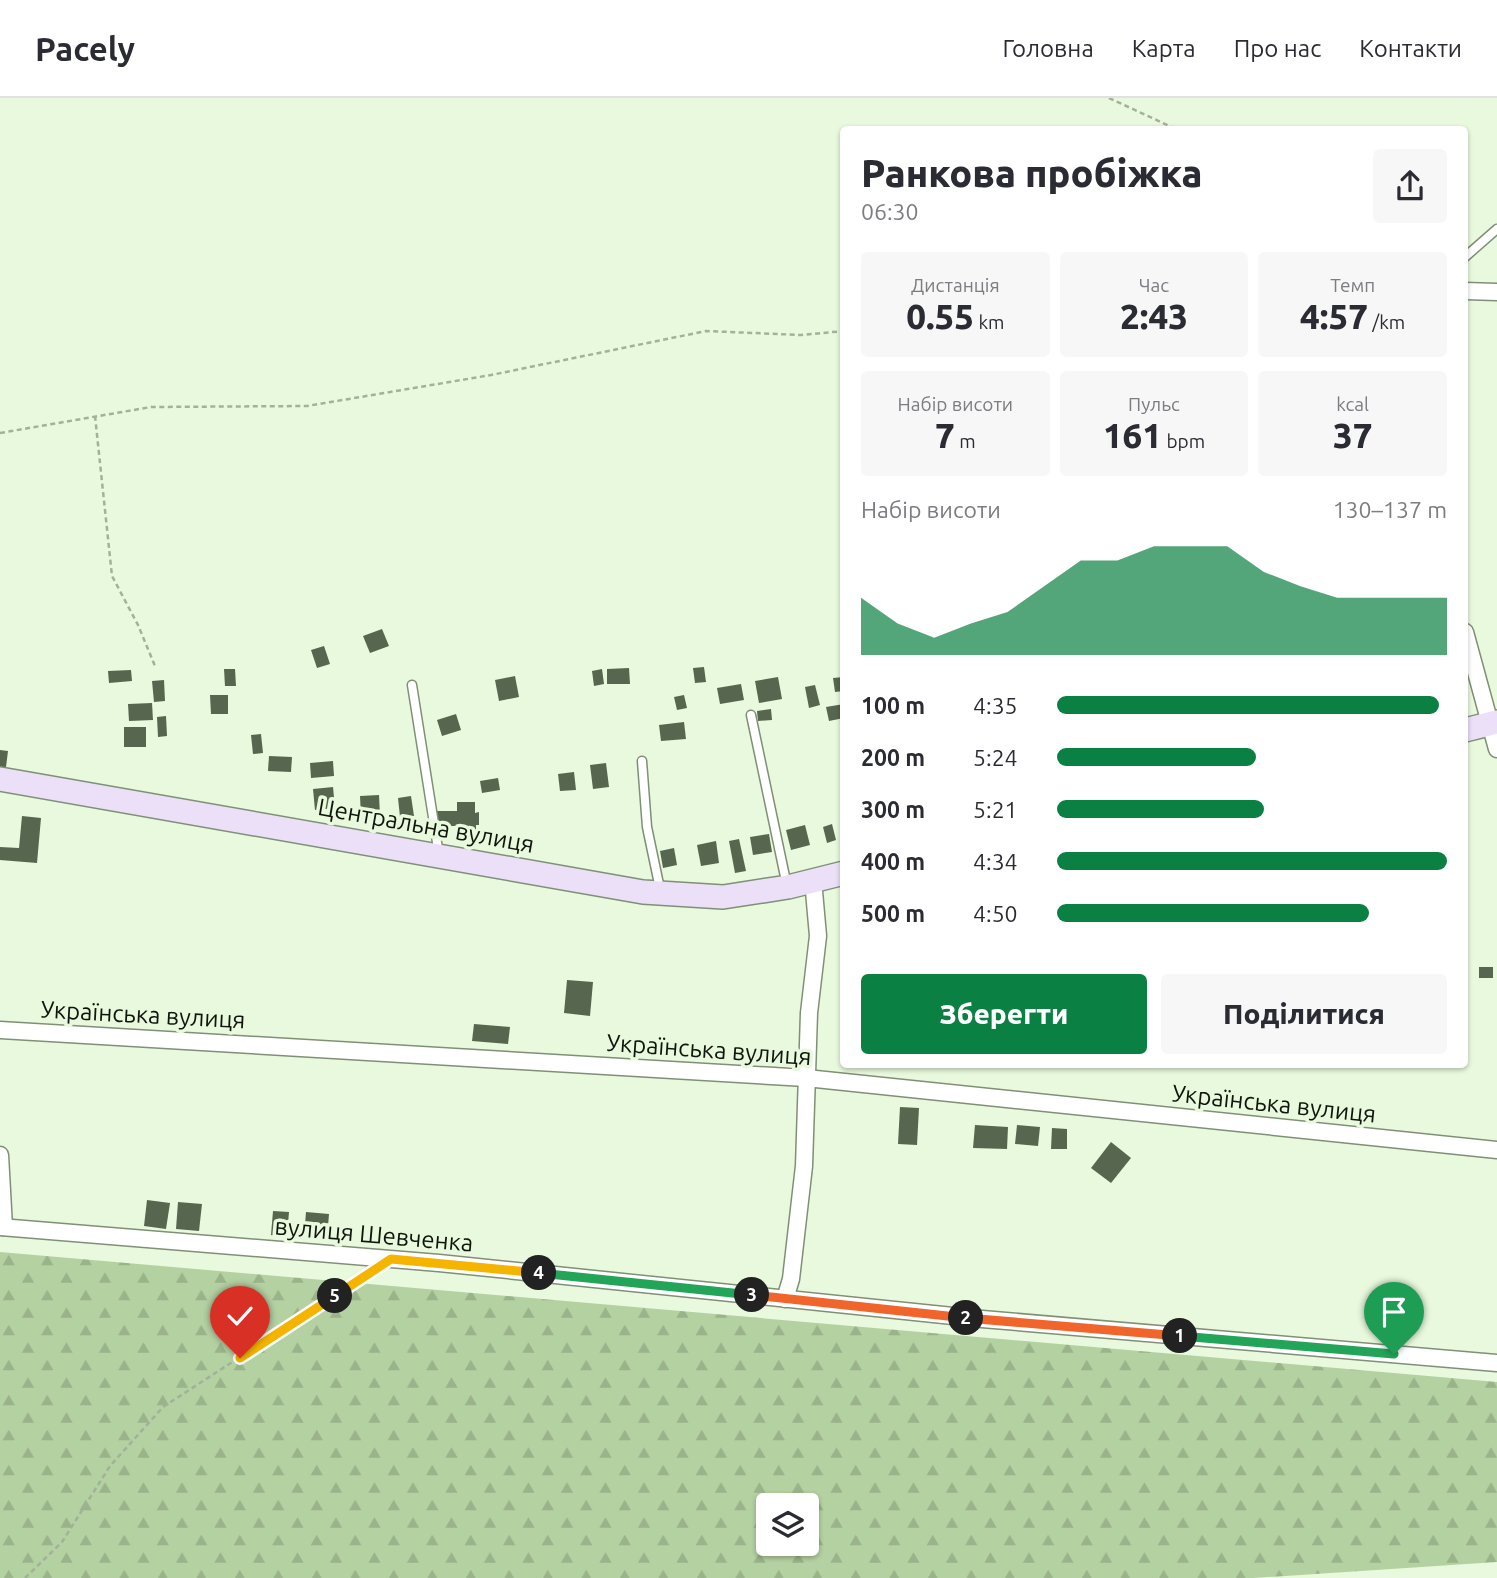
<!DOCTYPE html>
<html lang="uk">
<meta charset="utf-8">
<style>
body{margin:0;font-family:Ubuntu,sans-serif;background:#f7f7f7;color:#2b2b33;height:100vh;display:flex;flex-direction:column;font-size:26px;white-space:nowrap}
*{box-sizing:border-box;margin:0}
p{font-size:23px;color:#7c7c81}
.icon{flex:none;width:38px;height:38px;fill:none;stroke:currentColor;stroke-width:2;stroke-linecap:round;stroke-linejoin:round}
.map{position:relative;flex:1;overflow:hidden}
.details{position:absolute;left:840px;top:28px;width:628px;height:942px;display:flex;flex-direction:column;background:#fff;border-radius:7px;box-shadow:0 2px 5px #0004}
.details>*{flex:none}
.tools{position:absolute;left:756px;top:1395px;display:grid;gap:14px}
.tools a{display:grid;place-items:center;width:63px;height:63px;border-radius:7px;background:#fff;box-shadow:0 2px 5px #0004;font-size:35px}
.pin{position:absolute;display:grid;place-items:center;width:60px;height:60px;color:#fff;margin:-72px -30px;border-radius:50% 50% 50% 0;rotate:-45deg;box-shadow:0 0 7px #0007}
.pin .icon{rotate:45deg}
.km{position:absolute;width:35px;height:35px;margin:-18px;border-radius:50%;background:#222;color:#fff;font-size:19px;line-height:35px;text-align:center}
.round{display:grid;place-items:center;flex:none;width:74px;height:74px;border-radius:7px;background:#f7f7f7}
.head{display:flex;align-items:center;justify-content:space-between;height:119px;padding:0 21px}
h1{font-size:38px;font-weight:800;line-height:52px}
.metrics{display:grid;grid-template-columns:repeat(3,1fr);gap:10px;height:119px;padding:7px 21px}
.metrics div{display:grid;align-content:center;border-radius:7px;background:#f7f7f7;text-align:center}
.metrics b{font-size:35px;font-weight:800}
.metrics small{font-size:19px;font-weight:400}
.metrics p{font-size:19px}
.chart{height:196px;padding:14px 21px}
.chart p{display:flex;justify-content:space-between}
.chart svg{width:100%;height:126px;margin-top:7px;fill:#0b8043;opacity:.7}
.button{display:flex;gap:14px;margin-top:auto;padding:14px 21px}
.button a{flex:1;height:80px;border-radius:7px;background:#0b8043;color:#fff;font-size:28px;font-weight:800;line-height:80px;text-align:center}
.button a+a{background:#f7f7f7;color:#2b2b33}
ul{padding:0 21px;list-style:none;font-size:23px}
li{display:grid;grid-template-columns:112px 84px 1fr;align-items:center;height:52px}
li i{height:18px;border-radius:9px;background:#0b8043}
header{display:flex;align-items:center;gap:42px;box-sizing:border-box;height:98px;padding:0 35px;background:#fff;border-bottom:2px solid #e1e1e2}
header strong{font-size:33px}
nav{display:flex;gap:38px;margin-inline-start:auto;font-size:24px}
.map>svg:first-child{display:block}
.forest{fill:url(#forest-firs);fill-rule:evenodd}
.building{fill:#57664e}
.lines{fill:none;stroke-linecap:round;stroke-linejoin:round}
.lane-casing{stroke:#808f77;stroke-width:11}
.street-casing{stroke:#808f77;stroke-width:19}
.secondary-casing{stroke:#808f77;stroke-width:26}
.path{stroke:#a3b19b;stroke-width:2.5;stroke-dasharray:5 3.5;stroke-linecap:butt}
.lane{stroke:#fff;stroke-width:8}
.street{stroke:#fff;stroke-width:16}
.secondary{stroke:#ebe0f8;stroke-width:23}
.split-1-casing{stroke:#fff;stroke-width:14}
.split-2-casing{stroke:#fff;stroke-width:14}
.split-3-casing{stroke:#fff;stroke-width:14}
.split-4-casing{stroke:#fff;stroke-width:14}
.split-5-casing{stroke:#fff;stroke-width:14}
.split-6-casing{stroke:#fff;stroke-width:14}
.split-1{stroke:#22a559;stroke-width:9}
.split-2{stroke:#f0652b;stroke-width:9}
.split-3{stroke:#f0652b;stroke-width:9}
.split-4{stroke:#22a559;stroke-width:9}
.split-5{stroke:#f5b400;stroke-width:9}
.split-6{stroke:#f5b400;stroke-width:9}
.labels{text-anchor:middle;stroke-width:7;stroke-linejoin:round;paint-order:stroke}
.street-label{font-size:24px;fill:#10160d;stroke:#e8f9dd}
</style>
<header>
<strong>Pacely</strong>
<nav><a>Головна</a><a>Карта</a><a>Про нас</a><a>Контакти</a></nav>
</header>
<div class="map">
<svg width="1497" height="1480" viewBox="0 0 1497 1480">
<defs>
<pattern id="forest-firs" width="22" height="20" patternUnits="userSpaceOnUse" patternTransform="scale(1.75)"><rect width="22" height="20" fill="#b4d1a2"/><path d="M5 1l3.5 6h-7zM16 11l3.5 6h-7z" fill="#9ab38a"/></pattern>
</defs>
<rect width="100%" height="100%" fill="#e8f9dd"/>
<path class="forest" d="M 0,1154 L 1497,1284 L 1497,1464 L 1253,1480 L 0,1480 ZM 768,1407 L 807,1407 L 807,1446 L 768,1446 Z"/>
<g class="building">
<path d="M 382,531 L 389,548 L 370,555 L 363,538 Z"/>
<path d="M 324,548 L 330,566 L 317,570 L 311,552 Z"/>
<path d="M 704,569 L 706,584 L 695,585 L 693,570 Z"/>
<path d="M 629,570 L 630,586 L 607,586 L 607,571 Z"/>
<path d="M 224,571 L 235,571 L 236,588 L 225,588 Z"/>
<path d="M 602,571 L 604,586 L 594,588 L 592,573 Z"/>
<path d="M 131,572 L 132,583 L 109,585 L 108,573 Z"/>
<path d="M 515,578 L 519,599 L 499,603 L 495,582 Z"/>
<path d="M 778,579 L 782,601 L 759,605 L 755,583 Z"/>
<path d="M 844,579 L 844,593 L 835,594 L 833,580 Z"/>
<path d="M 164,582 L 165,603 L 154,604 L 152,583 Z"/>
<path d="M 741,586 L 744,602 L 720,606 L 717,590 Z"/>
<path d="M 815,587 L 820,607 L 809,610 L 805,589 Z"/>
<path d="M 210,597 L 228,597 L 228,616 L 211,616 Z"/>
<path d="M 684,597 L 687,610 L 677,612 L 674,599 Z"/>
<path d="M 152,605 L 153,622 L 129,623 L 128,606 Z"/>
<path d="M 844,606 L 844,620 L 829,623 L 826,609 Z"/>
<path d="M 771,611 L 772,622 L 758,623 L 757,613 Z"/>
<path d="M 456,616 L 461,632 L 442,638 L 437,622 Z"/>
<path d="M 166,618 L 167,638 L 158,639 L 157,619 Z"/>
<path d="M 684,624 L 686,641 L 661,643 L 659,627 Z"/>
<rect x="124" y="629" width="22" height="20"/>
<path d="M 261,636 L 263,655 L 253,656 L 251,637 Z"/>
<path d="M 0,652 L 8,653 L 6,669 L 0,669 Z"/>
<path d="M 269,658 L 292,659 L 291,674 L 268,673 Z"/>
<path d="M 333,663 L 334,678 L 311,680 L 310,665 Z"/>
<path d="M 606,665 L 609,689 L 593,691 L 590,667 Z"/>
<path d="M 574,674 L 576,692 L 560,693 L 558,676 Z"/>
<path d="M 498,680 L 500,692 L 482,695 L 480,683 Z"/>
<path d="M 333,689 L 335,710 L 315,712 L 313,691 Z"/>
<path d="M 379,697 L 380,718 L 361,719 L 360,698 Z"/>
<path d="M 411,698 L 414,718 L 400,719 L 398,700 Z"/>
<path d="M 457,704 L 475,704 L 475,715 L 479,714 L 479,727 L 476,727 L 476,733 L 456,733 L 456,728 L 437,728 L 437,713 L 457,713 Z"/>
<path d="M 22,718 L 41,720 L 37,765 L 0,762 L 0,749 L 19,750 Z"/>
<path d="M 832,726 L 836,742 L 827,745 L 823,729 Z"/>
<path d="M 805,727 L 810,747 L 791,752 L 786,732 Z"/>
<path d="M 769,736 L 772,754 L 753,757 L 750,739 Z"/>
<path d="M 739,741 L 746,773 L 735,775 L 729,743 Z"/>
<path d="M 716,743 L 719,765 L 701,768 L 697,747 Z"/>
<path d="M 674,750 L 677,767 L 663,770 L 660,753 Z"/>
<rect x="1479" y="869" width="14" height="11"/>
<path d="M 567,882 L 593,884 L 590,918 L 564,915 Z"/>
<path d="M 474,926 L 510,929 L 508,946 L 472,943 Z"/>
<path d="M 900,1009 L 919,1010 L 917,1047 L 898,1046 Z"/>
<path d="M 975,1027 L 1008,1029 L 1007,1051 L 973,1050 Z"/>
<path d="M 1017,1027 L 1040,1029 L 1038,1048 L 1015,1046 Z"/>
<path d="M 1052,1030 L 1067,1031 L 1067,1051 L 1051,1051 Z"/>
<path d="M 1111,1044 L 1131,1060 L 1111,1085 L 1091,1070 Z"/>
<path d="M 147,1102 L 170,1105 L 166,1131 L 144,1128 Z"/>
<path d="M 178,1104 L 202,1106 L 199,1133 L 176,1131 Z"/>
<path d="M 273,1113 L 289,1114 L 287,1138 L 271,1137 Z"/>
<path d="M 306,1114 L 329,1116 L 327,1141 L 304,1139 Z"/>
</g>
<g class="lines">
<g class="lane-casing">
<g id="lane">
<path d="M 1465,159 L 1497,131"/>
<path d="M 412,587 L 439,757"/>
<path d="M 751,617 L 787,788"/>
<path d="M 642,663 L 647,729 L 660,791"/>
</g>
</g>
<g class="street-casing">
<g id="street">
<path d="M 1465,193 L 1497,194"/>
<path d="M 1465,534 L 1497,651"/>
<path d="M 0,932 L 806,980 L 1497,1052"/>
<path d="M 0,1057 L 4,1129"/>
<path d="M 0,1129 L 439,1165 L 982,1221 L 1497,1265"/>
<path d="M 785,1201 L 791,1181 L 804,1068 L 809,915 L 818,838 L 813,782"/>
</g>
</g>
<g class="secondary-casing">
<g id="secondary">
<path d="M 1465,632 L 1497,624"/>
<path d="M 0,681 L 643,794 L 723,799 L 788,789 L 844,775"/>
</g>
</g>
<g class="path">
<path d="M 1109,0 L 1178,32"/>
<path d="M 95,318 L 112,478 L 138,527 L 155,568"/>
<path d="M 0,335 L 151,309 L 307,308 L 491,277 L 706,233 L 801,237 L 844,233"/>
<path d="M 25,1480 L 62,1444 L 110,1368 L 163,1309 L 371,1174"/>
</g>
<use href="#lane" class="lane"/>
<use href="#street" class="street"/>
<use href="#secondary" class="secondary"/>
</g>
<g class="lines">
<g class="split-1-casing">
<path id="split-1" d="M 1180,1238 L 1394,1256"/>
</g>
<g class="split-2-casing">
<path id="split-2" d="M 966,1220 L 1180,1238"/>
</g>
<g class="split-3-casing">
<path id="split-3" d="M 752,1197 L 966,1220"/>
</g>
<g class="split-4-casing">
<path id="split-4" d="M 539,1175 L 752,1197"/>
</g>
<g class="split-5-casing">
<path id="split-5" d="M 335,1198 L 391,1161 L 539,1175"/>
</g>
<g class="split-6-casing">
<path id="split-6" d="M 240,1260 L 335,1198"/>
</g>
<use href="#split-1" class="split-1"/>
<use href="#split-2" class="split-2"/>
<use href="#split-3" class="split-3"/>
<use href="#split-4" class="split-4"/>
<use href="#split-5" class="split-5"/>
<use href="#split-6" class="split-6"/>
</g>
<g class="labels">
<g class="street-label">
<text transform="translate(426 728) rotate(10)" y="8">Центральна вулиця</text>
<text transform="translate(143 917) rotate(3)" y="8">Українська вулиця</text>
<text transform="translate(709 952) rotate(4)" y="8">Українська вулиця</text>
<text transform="translate(1274 1006) rotate(6)" y="8">Українська вулиця</text>
<text transform="translate(374 1137) rotate(5)" y="8">вулиця Шевченка</text>
</g>
</g>
</svg>
<div class="tools">
<a><svg class="icon" aria-label="layers" viewBox="0 0 24 24"><path d="M12 4l9 5-9 5-9-5zM3 14l9 5 9-5"/></svg></a>
</div>
<div class="pin" style="left:1394px;top:1256px;background:#1e9e55"><svg class="icon" aria-label="arrive" viewBox="0 0 24 24"><path d="M6 21V4h12l-3 4 3 4H6"/></svg></div>
<div class="pin" style="left:240px;top:1260px;background:#d93025"><svg class="icon" aria-label="check" viewBox="0 0 24 24"><path d="M5 12l5 5 9-10"/></svg></div>
<b class="km" style="left:1180px;top:1238px">1</b>
<b class="km" style="left:966px;top:1220px">2</b>
<b class="km" style="left:752px;top:1197px">3</b>
<b class="km" style="left:539px;top:1175px">4</b>
<b class="km" style="left:335px;top:1198px">5</b>
<section class="details">
<div class="head"><div><h1>Ранкова пробіжка</h1><p>06:30</p></div><a class="round"><svg class="icon" aria-label="share" viewBox="0 0 24 24"><path d="M12 15V3M7 8l5-5 5 5M5 13v7h14v-7"/></svg></a></div>
<div class="metrics">
<div><p>Дистанція</p><b>0.55<small> km</small></b></div>
<div><p>Час</p><b>2:43</b></div>
<div><p>Темп</p><b>4:57<small> /km</small></b></div>
</div>
<div class="metrics">
<div><p>Набір висоти</p><b>7<small> m</small></b></div>
<div><p>Пульс</p><b>161<small> bpm</small></b></div>
<div><p>kcal</p><b>37</b></div>
</div>
<div class="chart"><p><span>Набір висоти</span>130–137 m</p>
<svg viewBox="0 0 160 44" preserveAspectRatio="none"><path d="M0 44V24L10 33L20 38L30 33L40 29L50 20L60 11L70 11L80 6L90 6L100 6L110 15L120 20L130 24L140 24L150 24L160 24V44z"/></svg>
</div>
<ul>
<li><b>100 m</b>4:35<i style="width:98%"></i></li>
<li><b>200 m</b>5:24<i style="width:51%"></i></li>
<li><b>300 m</b>5:21<i style="width:53%"></i></li>
<li><b>400 m</b>4:34<i style="width:100%"></i></li>
<li><b>500 m</b>4:50<i style="width:80%"></i></li>
</ul>
<div class="button"><a>Зберегти</a><a>Поділитися</a></div>
</section>
</div>
